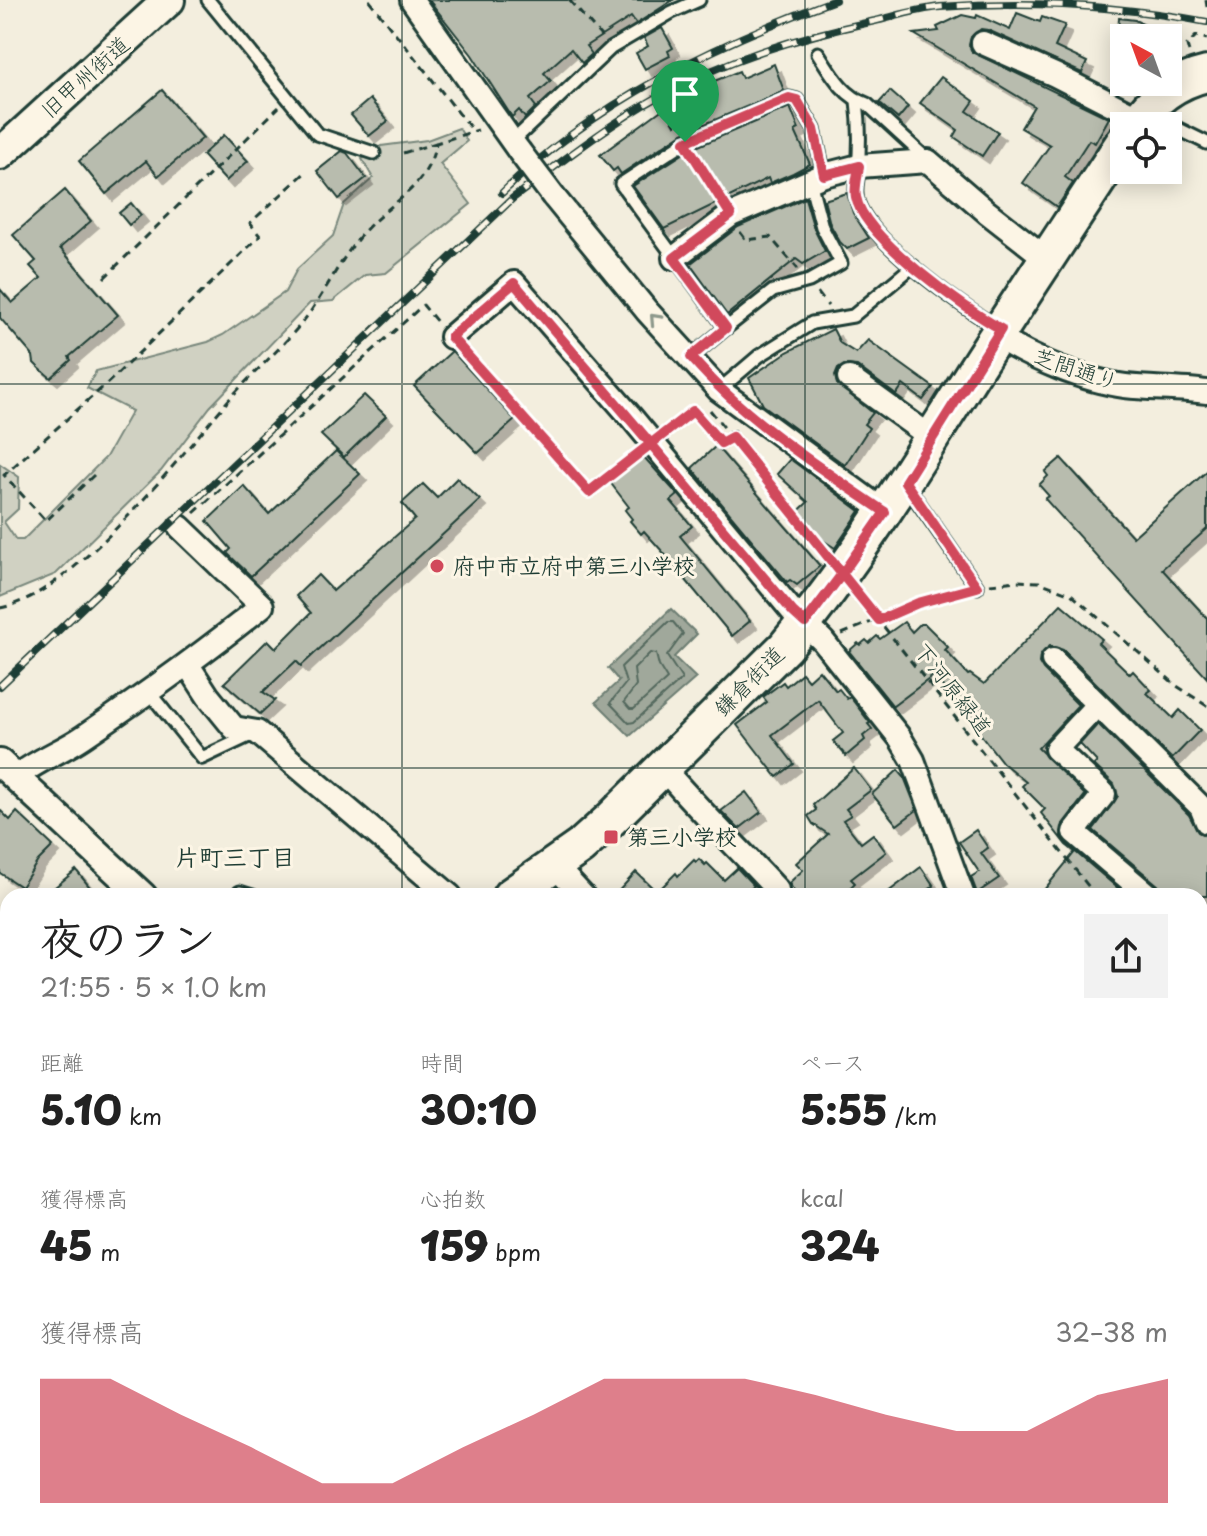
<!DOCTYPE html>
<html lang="ja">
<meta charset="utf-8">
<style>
body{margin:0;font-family:"Playpen Sans","Klee One",sans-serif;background:#f2f2f2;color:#222;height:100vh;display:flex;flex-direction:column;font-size:30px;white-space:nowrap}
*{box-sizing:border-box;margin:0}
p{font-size:26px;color:#767676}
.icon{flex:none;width:44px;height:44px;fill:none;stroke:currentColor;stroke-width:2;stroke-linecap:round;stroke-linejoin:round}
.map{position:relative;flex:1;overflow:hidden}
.drawer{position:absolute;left:0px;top:888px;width:1208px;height:648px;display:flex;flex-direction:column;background:#fff;border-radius:24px 24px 0 0;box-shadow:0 4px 20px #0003}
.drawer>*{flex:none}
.needle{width:52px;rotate:319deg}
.fabs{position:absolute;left:1110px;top:24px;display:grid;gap:16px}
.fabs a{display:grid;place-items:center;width:72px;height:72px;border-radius:0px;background:#fff;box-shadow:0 4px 20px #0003;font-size:40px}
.pin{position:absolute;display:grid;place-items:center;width:68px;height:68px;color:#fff;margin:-82px -34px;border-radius:50% 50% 50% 0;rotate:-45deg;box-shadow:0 0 8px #0007}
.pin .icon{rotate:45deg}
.round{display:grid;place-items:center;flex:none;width:84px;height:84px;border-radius:0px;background:#f2f2f2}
.head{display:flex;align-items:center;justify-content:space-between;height:136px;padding:0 40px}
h1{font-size:44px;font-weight:800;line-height:60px}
.stats{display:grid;grid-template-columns:repeat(3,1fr);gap:12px;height:136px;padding:8px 40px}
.stats div{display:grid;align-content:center}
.stats b{font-size:40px;font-weight:800}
.stats small{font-size:22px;font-weight:400}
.stats p{font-size:22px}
.chart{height:224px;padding:16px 40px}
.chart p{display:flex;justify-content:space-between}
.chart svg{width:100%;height:144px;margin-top:8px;fill:#d1495b;opacity:.7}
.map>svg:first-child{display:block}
.green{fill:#d0d1c2;stroke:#78877b;stroke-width:2}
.water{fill:#a0a89b;stroke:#6c7d72;stroke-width:2}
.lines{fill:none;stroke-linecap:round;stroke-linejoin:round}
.shore{stroke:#53685d;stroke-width:2}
.stream{stroke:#6c7d72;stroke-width:5}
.building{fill:#b8bcae;stroke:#1f3d34;stroke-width:2;filter:url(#shadow)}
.service-casing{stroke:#1f3d34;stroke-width:17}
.pedestrian-casing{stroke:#1f3d34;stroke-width:22}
.minor-casing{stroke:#1f3d34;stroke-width:28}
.tertiary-casing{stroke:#1f3d34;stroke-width:32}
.secondary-casing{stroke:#1f3d34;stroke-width:36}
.primary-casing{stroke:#1f3d34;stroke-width:40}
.path{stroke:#1f3d34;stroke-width:3;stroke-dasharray:8 6;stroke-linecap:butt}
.service{stroke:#fcf5e5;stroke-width:11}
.pedestrian{stroke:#fcf5e5;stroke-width:16}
.minor{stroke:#fcf5e5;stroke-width:22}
.tertiary{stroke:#fcf5e5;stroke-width:26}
.secondary{stroke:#fcf5e5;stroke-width:30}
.primary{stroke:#fcf5e5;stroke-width:34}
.rail-casing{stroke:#1f3d34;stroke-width:8}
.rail{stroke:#fcf5e5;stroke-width:5;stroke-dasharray:15;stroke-linecap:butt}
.minor-bridge-casing{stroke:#1f3d34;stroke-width:28;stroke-linecap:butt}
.minor-bridge{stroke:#fcf5e5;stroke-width:22}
.oneway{stroke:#8e998c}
.route-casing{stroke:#fff;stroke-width:16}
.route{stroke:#d1495b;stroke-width:10}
.grid{fill:none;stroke:#1f3d34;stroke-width:2;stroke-opacity:0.55}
.poi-dot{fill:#d1495b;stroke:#fcf5e5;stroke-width:3}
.labels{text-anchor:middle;stroke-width:6;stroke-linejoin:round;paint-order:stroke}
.street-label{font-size:22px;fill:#1f3d34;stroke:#fcf5e5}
.poi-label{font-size:22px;font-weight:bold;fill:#1f3d34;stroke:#fcf5e5;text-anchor:start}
.neighbourhood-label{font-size:24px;font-weight:bold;fill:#1f3d34;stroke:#fcf5e5}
</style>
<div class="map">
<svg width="1207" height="1536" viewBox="0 0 1207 1536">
<defs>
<filter id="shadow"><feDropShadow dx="7" dy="7" stdDeviation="0" flood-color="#0004"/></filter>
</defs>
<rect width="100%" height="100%" fill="#f3eede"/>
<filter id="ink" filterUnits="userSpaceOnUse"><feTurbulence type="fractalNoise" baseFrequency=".0125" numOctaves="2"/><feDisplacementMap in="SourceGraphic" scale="16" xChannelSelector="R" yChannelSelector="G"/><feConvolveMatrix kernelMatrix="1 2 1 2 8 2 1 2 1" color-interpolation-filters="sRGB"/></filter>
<g filter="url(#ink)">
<path class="green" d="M 459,128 L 467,141 L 440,164 L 471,204 L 386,273 L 365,275 L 333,301 L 310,303 L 210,407 L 161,471 L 56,574 L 0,597 L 0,464 L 19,477 L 18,509 L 4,522 L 16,540 L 23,540 L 106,457 L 132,411 L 87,388 L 96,371 L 208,342 L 223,335 L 285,292 L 297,269 L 333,236 L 344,204 L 373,178 L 362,159 L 381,146 L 427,140 Z"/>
<path class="water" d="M 671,609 L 697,634 L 674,657 L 696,678 L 630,736 L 596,702 L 619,681 L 608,668 Z"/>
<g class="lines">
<g class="shore">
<path d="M 668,622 L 673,622 L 683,634 L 667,656 L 682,679 L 634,722 L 629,723 L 610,703 L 626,683 L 621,667 Z"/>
<path d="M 650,653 L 656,654 L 659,666 L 667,679 L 634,709 L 630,709 L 624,702 L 636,686 L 634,669 Z"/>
</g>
<path class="stream" d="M 227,1536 L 234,1528"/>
</g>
<g class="building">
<path d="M 429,0 L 673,0 L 636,24 L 631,17 L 586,46 L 592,54 L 582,63 L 571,49 L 544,73 L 551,81 L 530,99 L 536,107 L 525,118 L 519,110 L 512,117 L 472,55 Z"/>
<path d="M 1017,13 L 1040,22 L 1042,17 L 1065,25 L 1055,47 L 1087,62 L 1082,73 L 988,30 L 981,29 L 971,37 L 969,45 L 972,52 L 1109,118 L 1095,143 L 1089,140 L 1065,177 L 1073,183 L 1057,207 L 1023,183 L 1050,145 L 1021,128 L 1034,106 L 914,34 L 939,31 L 937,27 L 962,15 L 976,18 L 977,15 L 1010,30 Z"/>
<path d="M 1119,18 L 1135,20 L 1169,38 L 1136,38 L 1118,32 Z"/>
<path d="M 662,28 L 673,48 L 668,51 L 670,56 L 645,69 L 636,53 L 648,46 L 644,38 Z"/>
<path d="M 774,64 L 784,91 L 681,134 L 621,174 L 617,168 L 613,171 L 600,155 L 668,105 L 702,86 L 739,71 L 742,78 Z"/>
<path d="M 941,77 L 974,101 L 967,111 L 998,132 L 982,156 L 954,137 L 958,130 L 920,103 Z"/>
<path d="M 162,90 L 203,138 L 158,176 L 146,161 L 106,194 L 79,161 Z"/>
<path d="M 890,91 L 908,107 L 898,119 L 879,103 Z"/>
<path d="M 370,99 L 388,121 L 369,136 L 351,115 Z"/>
<path d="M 790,107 L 799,129 L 795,131 L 810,164 L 793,173 L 770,183 L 768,178 L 664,229 L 633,186 L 689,150 Z"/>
<path d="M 224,135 L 248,161 L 226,181 L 202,155 Z"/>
<path d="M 342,151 L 347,153 L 366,178 L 339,199 L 317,171 Z"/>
<path d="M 65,190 L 91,221 L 60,248 L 118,315 L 69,357 L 71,360 L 51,378 L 39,368 L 34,363 L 33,356 L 0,318 L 0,289 L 12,303 L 41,278 L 30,266 L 36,261 L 13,235 Z"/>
<path d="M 847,193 L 853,213 L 869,238 L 847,249 L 840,242 L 830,224 L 824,200 Z"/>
<path d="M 805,198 L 814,229 L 825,251 L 803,264 L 796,259 L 727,315 L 690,264 L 738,227 Z"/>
<path d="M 131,203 L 141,215 L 129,225 L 119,213 Z"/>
<path d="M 833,329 L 840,343 L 856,353 L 868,340 L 933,387 L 923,400 L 903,385 L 896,395 L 857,366 L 844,365 L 838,369 L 835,376 L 837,384 L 873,413 L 864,424 L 869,428 L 845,465 L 763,405 L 749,378 L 787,352 Z"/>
<path d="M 452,351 L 515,420 L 478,453 L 414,386 Z"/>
<path d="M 364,395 L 386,416 L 344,457 L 321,435 Z"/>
<path d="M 716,446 L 820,566 L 797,585 L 790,580 L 787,582 L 692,468 Z"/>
<path d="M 336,451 L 360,474 L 251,576 L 227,553 L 231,549 L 207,521 L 244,486 L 269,514 Z"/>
<path d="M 643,456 L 678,495 L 671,501 L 692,526 L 680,536 L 750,621 L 732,636 L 662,551 L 644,531 L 641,534 L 630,521 L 632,519 L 625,510 L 629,507 L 609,481 Z"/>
<path d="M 1061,458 L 1133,537 L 1207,471 L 1207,529 L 1162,569 L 1207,618 L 1207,678 L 1045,499 L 1049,496 L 1039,485 L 1048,476 L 1045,472 Z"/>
<path d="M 790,459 L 860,511 L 835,548 L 790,519 L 808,502 L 777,474 Z"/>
<path d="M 457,478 L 480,500 L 301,666 L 296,661 L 263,692 L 275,700 L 260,714 L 224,683 L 268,640 L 276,648 L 311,613 L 296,596 L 318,575 L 333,591 L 415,519 L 402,503 L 423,484 L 437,498 Z"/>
<path d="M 1061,604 L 1102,639 L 1098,643 L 1130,674 L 1133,671 L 1151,690 L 1147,693 L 1173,718 L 1180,710 L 1200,730 L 1172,759 L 1063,650 L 1050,646 L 1040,656 L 1039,663 L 1043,670 L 1078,705 L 1038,748 L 1085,795 L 1063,824 L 1061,836 L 1065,843 L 1127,896 L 1039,896 L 1075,852 L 1066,845 L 1041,813 L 1045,809 L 1022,786 L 1026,782 L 1003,763 L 967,717 L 970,715 L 933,676 L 893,706 L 849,651 L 858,643 L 860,645 L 866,640 L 869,643 L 877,636 L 880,639 L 904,622 L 912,632 L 920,624 L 925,624 L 948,647 L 945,650 L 968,675 L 970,674 L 984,684 Z"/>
<path d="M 819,670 L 836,691 L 839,689 L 847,699 L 850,697 L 870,723 L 868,724 L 872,729 L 863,736 L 865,740 L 846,756 L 833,741 L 843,733 L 818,700 L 772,735 L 794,764 L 777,777 L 737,725 L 767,702 L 763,697 L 783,682 L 786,686 L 802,673 L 808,680 Z"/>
<path d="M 1098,724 L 1189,815 L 1198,832 L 1207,836 L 1207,896 L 1163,896 L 1158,885 L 1093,830 L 1118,796 L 1114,784 L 1094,765 L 1097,762 L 1080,744 Z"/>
<path d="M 854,768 L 871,790 L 846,809 L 851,815 L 843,820 L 861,843 L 873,834 L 886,852 L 851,879 L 855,883 L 841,896 L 797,896 L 789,883 L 803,870 L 796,863 L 828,834 L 813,824 L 808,816 L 816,810 L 813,805 Z"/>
<path d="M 898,770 L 904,777 L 917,810 L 897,825 L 872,794 Z"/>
<path d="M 746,792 L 761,812 L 739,829 L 721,811 Z"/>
<path d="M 0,810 L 10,820 L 17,812 L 53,846 L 38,861 L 21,887 L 0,873 Z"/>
<path d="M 976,830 L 988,848 L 981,853 L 999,878 L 977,893 L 971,877 L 979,872 L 959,842 Z"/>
<path d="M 699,859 L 705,865 L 707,863 L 724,880 L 737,868 L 754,886 L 742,896 L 614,896 L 636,872 L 657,892 L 676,873 L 678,876 L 694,860 L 696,862 Z"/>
<path d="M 921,867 L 934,886 L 919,896 L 883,896 Z"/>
<path d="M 76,870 L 97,896 L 44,896 Z"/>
</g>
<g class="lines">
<g class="service-casing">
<g id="service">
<path d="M 208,0 L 317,134 L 374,153"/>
<path d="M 818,53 C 831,73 843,96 867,104 L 928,160"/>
<path d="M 857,101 C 860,123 860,147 858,169 C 858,177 855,186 856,194 C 857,233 963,308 997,327"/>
<path d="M 1148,114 L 1207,143"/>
<path d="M 512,142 L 611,48 L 672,12 L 699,0"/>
<path d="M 726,328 L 773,291 L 809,281 L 841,263 L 822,227 L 810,181"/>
<path d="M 691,357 L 726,328 L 621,184 L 685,142 L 789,98 L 797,100 L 814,129 L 824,175"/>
<path d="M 719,390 L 759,356 L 812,323 L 853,316 L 913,266"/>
<path d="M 907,486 L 977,587"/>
<path d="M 149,692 L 202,758 L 253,734"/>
<path d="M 235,896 L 240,892 L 253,896"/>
<path d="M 1200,1095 L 1207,1104"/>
<path d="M 815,1528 L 822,1536"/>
</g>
</g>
<g class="pedestrian-casing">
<g id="pedestrian">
<path d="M 0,1014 L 8,1022"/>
<path d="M 0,1176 L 8,1167"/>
</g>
</g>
<g class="minor-casing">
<g id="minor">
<path d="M 412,0 L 519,151"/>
<path d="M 983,43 L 1055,75 L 1139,118"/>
<path d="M 553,196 L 647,311 L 719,390 L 885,512"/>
<path d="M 674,258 L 731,215 L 824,175 L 859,166 L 928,161 L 987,212 L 1047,259"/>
<path d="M 996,336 C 1030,358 1085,381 1125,386 C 1152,389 1180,388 1207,392"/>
<path d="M 451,337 L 514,283 L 631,417 L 793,612 L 823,641 L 900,738 L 913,760 L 963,896"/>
<path d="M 849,378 L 932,438"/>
<path d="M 1053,660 L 1201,807 L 1207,822"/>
<path d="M 188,665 L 208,696 L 234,728 L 257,732 L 450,896"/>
<path d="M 1097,705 L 1056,749 L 1104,794 L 1074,832 L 1149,896"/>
<path d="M 662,767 C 698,810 739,848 777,890 L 771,896"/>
<path d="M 15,778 C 35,761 61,752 83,737 C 145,695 203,654 262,606 L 180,527"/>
<path d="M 553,864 L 583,896"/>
<path d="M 1200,940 L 1207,946"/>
<path d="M 1200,1175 L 1207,1170"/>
<path d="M 1200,1278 L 1207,1273"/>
<path d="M 1200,1359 L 1207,1368"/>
<path d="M 0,1508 L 8,1517"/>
<path d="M 18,1528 L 26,1536"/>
<path d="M 335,1528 L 336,1536"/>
<path d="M 506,1528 L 514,1536"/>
<path d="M 143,1536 L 150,1528"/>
<path d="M 424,1536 L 433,1528"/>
<path d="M 978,1536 L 980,1528"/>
<path d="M 1118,1536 L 1120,1528"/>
</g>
</g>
<g class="tertiary-casing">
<g id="tertiary">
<path d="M 0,763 L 143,896"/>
<path d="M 716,1528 L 723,1536"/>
</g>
</g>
<g class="secondary-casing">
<path id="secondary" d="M 0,154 L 169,0"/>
</g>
<g class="primary-casing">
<g id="primary">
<path d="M 1134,126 C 1152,99 1176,81 1207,74"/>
<path d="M 510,896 L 580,847 L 609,821 L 785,647 C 856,561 914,466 974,371 C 1023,294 1074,218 1124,141"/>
<path d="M 0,1440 L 8,1430"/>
</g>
</g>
<g class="path">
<path d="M 369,0 L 473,131"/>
<path d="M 569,0 L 601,36"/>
<path d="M 1206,0 L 1207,7"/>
<path d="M 1189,52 L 1187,45 L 1196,36 L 1207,39"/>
<path d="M 665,107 L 679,131"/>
<path d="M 403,153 L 436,143"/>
<path d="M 693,155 L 721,199"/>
<path d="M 740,232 L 746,240 L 770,237 L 798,269"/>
<path d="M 104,278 L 279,107"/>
<path d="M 818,293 L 828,306"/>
<path d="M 465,352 L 589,492 L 637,454"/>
<path d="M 710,410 L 826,554"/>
<path d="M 669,430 L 693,411 L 721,443 L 738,429"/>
<path d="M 94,475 L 46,521 L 4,475 L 112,379 L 260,236 L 250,223 L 307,171"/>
<path d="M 194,513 L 423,305 L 438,323"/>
<path d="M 990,584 L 1017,581 L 1039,582 L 1071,594 L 1177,686 L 1207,706"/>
<path d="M 858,594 L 1096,896"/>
<path d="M 0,608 C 75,594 176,461 226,403 C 252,373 284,347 308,315 C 327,289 341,258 362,234 C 390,201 427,190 436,143 L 478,130"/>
<path d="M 842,634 L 918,603 L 963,590"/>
<path d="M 1200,1022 L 1207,1028"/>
<path d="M 1200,1025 L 1207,1034"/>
</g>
<use href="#service" class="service"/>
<use href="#pedestrian" class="pedestrian"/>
<use href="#minor" class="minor"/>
<use href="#tertiary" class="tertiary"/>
<use href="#secondary" class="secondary"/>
<use href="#primary" class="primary"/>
<g class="rail-casing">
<g id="rail">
<path d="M 502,193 C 596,102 713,45 835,0"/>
<path d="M 0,686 L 513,198 C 560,163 606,126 658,97 C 726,59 798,37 875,21 C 896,16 919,9 940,7 C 1029,0 1120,6 1207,22"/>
</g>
</g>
<use href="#rail" class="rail"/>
<g class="minor-bridge-casing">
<path id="minor-bridge" d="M 519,151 L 553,196"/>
</g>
<use href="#minor-bridge" class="minor-bridge"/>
</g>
<defs><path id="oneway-chevron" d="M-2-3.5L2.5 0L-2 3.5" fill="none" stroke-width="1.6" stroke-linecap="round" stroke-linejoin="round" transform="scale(2)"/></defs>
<use class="oneway" href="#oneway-chevron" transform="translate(655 319) rotate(-133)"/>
</g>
<g class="lines" filter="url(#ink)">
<g class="route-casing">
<path id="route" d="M 685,142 L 731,215 L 674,258 L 726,328 L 691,357 C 745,420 817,466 885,512 L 842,574 L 732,437 L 721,443 L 693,411 L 589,492 L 451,337 L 514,283 L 651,444 L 793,612 L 805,623 L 842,574 L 879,620 L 918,603 L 977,587 L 905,482 L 1001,329 C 965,309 863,237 856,197 C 854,188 858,175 859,166 L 824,175 L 814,129 L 797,100 L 789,98 L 685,142"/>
</g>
<use href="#route" class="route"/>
</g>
<path class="grid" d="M 402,0 L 402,896M 805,0 L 805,896M 0,384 L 1207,384M 0,768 L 1207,768M 0,1152 L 8,1152M 1200,1152 L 1207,1152M 402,1528 L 402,1536M 805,1528 L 805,1536"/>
<g class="poi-dot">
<circle cx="437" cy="566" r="8"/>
<rect x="603" y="829" width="16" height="16" rx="4"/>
</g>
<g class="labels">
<g class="street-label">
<text transform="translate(85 77) rotate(-42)" y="8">旧甲州街道</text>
<text transform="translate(1076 369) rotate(18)" y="8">芝間通り</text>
<text transform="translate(749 681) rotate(-45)" y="8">鎌倉街道</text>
<text transform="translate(953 689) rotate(52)" y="8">下河原緑道</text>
</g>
<g class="poi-label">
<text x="453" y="574">府中市立府中第三小学校</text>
<text x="627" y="845">第三小学校</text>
</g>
<g class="neighbourhood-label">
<text x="235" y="866">片町三丁目</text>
</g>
</g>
</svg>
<div class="fabs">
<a><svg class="needle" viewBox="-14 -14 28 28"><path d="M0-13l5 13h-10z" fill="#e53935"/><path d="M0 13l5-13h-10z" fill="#767676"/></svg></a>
<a><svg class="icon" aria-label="locate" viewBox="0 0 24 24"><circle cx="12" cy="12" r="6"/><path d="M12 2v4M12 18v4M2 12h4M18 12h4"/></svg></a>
</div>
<div class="pin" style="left:685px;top:142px;background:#1e9e55"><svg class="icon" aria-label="arrive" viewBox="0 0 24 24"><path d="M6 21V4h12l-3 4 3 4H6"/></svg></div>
<section class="drawer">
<div class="head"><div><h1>夜のラン</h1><p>21:55 · 5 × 1.0 km</p></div><a class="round"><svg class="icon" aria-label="share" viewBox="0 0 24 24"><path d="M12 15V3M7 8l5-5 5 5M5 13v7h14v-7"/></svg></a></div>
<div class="stats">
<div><p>距離</p><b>5.10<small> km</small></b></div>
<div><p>時間</p><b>30:10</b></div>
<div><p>ペース</p><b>5:55<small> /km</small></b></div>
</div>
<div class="stats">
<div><p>獲得標高</p><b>45<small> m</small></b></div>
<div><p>心拍数</p><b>159<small> bpm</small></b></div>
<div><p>kcal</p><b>324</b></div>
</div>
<div class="chart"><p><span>獲得標高</span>32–38 m</p>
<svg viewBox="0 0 160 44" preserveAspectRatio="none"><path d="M0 44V6L10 6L20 17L30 27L40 38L50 38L60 27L70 17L80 6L90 6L100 6L110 11L120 17L130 22L140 22L150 11L160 6V44z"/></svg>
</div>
</section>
</div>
